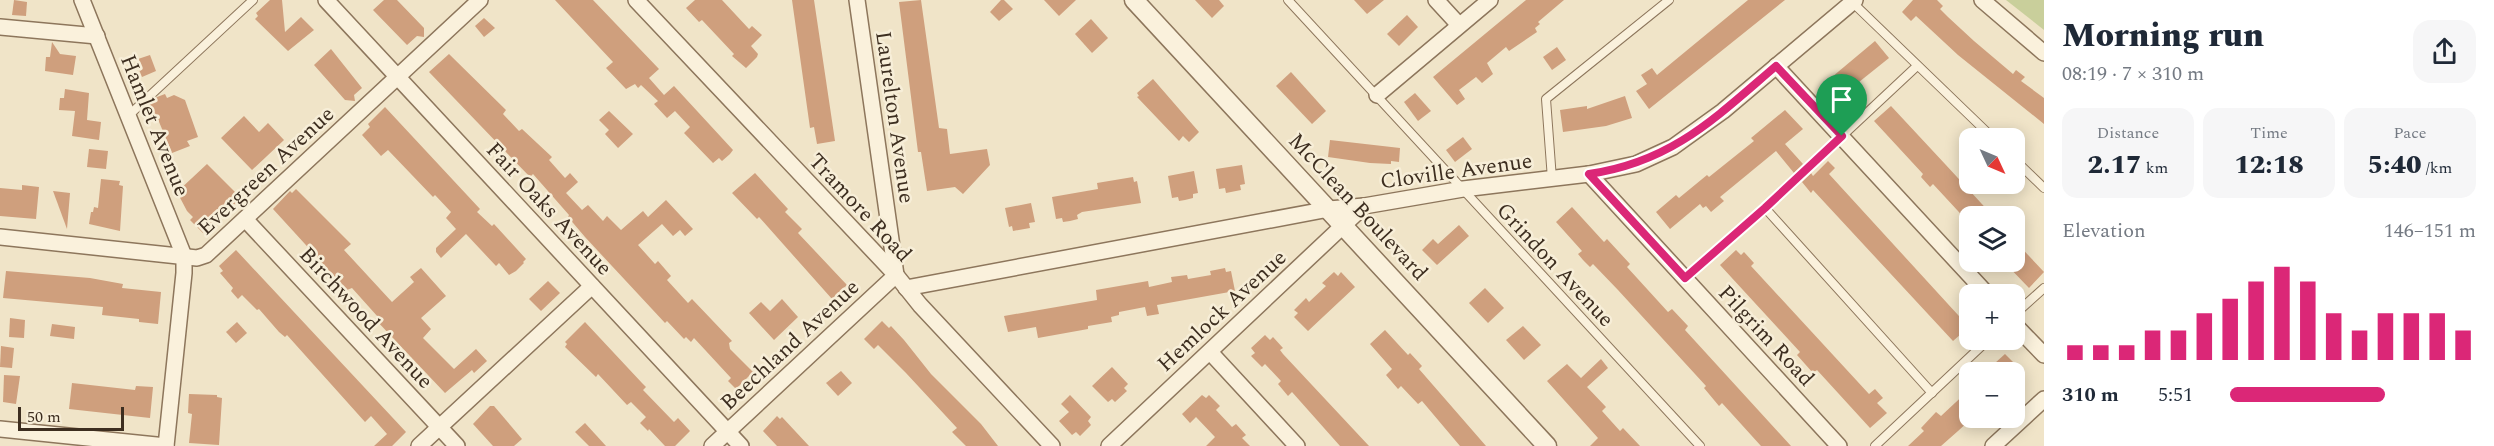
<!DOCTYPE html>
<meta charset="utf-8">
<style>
body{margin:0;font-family:Spectral,serif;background:#f6f6f7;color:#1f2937;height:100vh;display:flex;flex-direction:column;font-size:22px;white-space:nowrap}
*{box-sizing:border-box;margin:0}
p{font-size:20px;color:#747a83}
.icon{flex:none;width:33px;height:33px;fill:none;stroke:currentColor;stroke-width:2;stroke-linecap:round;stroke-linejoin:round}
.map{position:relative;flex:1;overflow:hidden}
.details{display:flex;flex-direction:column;background:#fff;width:450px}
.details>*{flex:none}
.needle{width:39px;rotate:134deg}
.tools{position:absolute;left:1959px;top:128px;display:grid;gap:12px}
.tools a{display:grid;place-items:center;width:66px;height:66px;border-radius:12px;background:#fff;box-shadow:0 3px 15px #0003;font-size:30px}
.scale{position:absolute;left:18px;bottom:15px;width:106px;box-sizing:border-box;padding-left:6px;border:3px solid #3d2e20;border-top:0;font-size:16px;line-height:21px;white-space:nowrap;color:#3d2e20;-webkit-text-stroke:4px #f7eed8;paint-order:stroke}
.pin{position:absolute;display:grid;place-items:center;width:51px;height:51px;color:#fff;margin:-62px -26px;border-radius:50% 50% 50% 0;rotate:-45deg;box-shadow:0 0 6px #0007}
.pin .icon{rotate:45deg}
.round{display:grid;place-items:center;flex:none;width:63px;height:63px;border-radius:18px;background:#f6f6f7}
.summary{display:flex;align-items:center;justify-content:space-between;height:102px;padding:0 18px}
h1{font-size:33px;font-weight:800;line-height:45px}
.figures{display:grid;grid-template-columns:repeat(3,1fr);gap:9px;height:102px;padding:6px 18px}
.figures div{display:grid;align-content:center;border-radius:15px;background:#f6f6f7;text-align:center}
.figures b{font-size:26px;font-weight:800}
.figures small{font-size:16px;font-weight:400}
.figures p{font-size:16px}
.chart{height:168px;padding:12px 18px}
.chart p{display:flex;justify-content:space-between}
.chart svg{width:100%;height:108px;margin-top:6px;stroke:#db2777;stroke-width:6}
ul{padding:0 18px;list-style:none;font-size:20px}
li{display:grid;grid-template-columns:96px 72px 1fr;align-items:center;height:45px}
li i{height:15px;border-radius:8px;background:#db2777}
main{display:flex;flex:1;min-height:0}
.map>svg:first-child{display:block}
.green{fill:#c9cf9b}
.building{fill:#cf9f7d}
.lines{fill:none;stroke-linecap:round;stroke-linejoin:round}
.service-casing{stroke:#8d765c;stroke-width:10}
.minor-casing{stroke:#8d765c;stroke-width:18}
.tertiary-casing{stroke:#8d765c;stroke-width:21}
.service{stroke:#faf1dc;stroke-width:8}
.minor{stroke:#faf1dc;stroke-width:15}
.tertiary{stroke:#faf1dc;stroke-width:18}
.route-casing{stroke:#fff;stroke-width:12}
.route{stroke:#db2777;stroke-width:8}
.labels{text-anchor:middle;stroke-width:5;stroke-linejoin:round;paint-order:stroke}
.street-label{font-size:22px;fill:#3d2e20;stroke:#f7eed8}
</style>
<main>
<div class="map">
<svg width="2044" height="446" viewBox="0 0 2044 446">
<rect width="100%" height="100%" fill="#f0e4c8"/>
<path class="green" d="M 2006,0 L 2044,0 L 2044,30 Z"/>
<g class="building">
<path d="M 14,0 L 27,2 L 26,16 L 12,15 Z"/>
<path d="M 270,0 L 282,0 L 285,32 L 301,17 L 314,30 L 288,51 L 255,19 L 258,16 L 256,13 Z"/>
<path d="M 384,0 L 397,0 L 424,28 L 424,37 L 417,36 L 407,45 L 373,10 Z"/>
<path d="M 555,0 L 593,0 L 659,69 L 649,78 L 664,95 L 674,86 L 733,150 L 730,154 L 722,161 L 719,158 L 713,163 L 684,133 L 690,127 L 675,111 L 667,118 L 654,104 L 658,101 L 641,85 L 638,88 L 635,84 L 626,89 L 606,68 L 613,62 Z"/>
<path d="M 695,0 L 722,0 L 749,29 L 752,26 L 762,35 L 751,46 L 758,54 L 757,57 L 746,68 L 732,56 L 734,54 L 702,20 L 699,22 L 686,8 Z"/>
<path d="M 792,0 L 814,0 L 835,141 L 817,144 L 814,127 L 810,128 Z"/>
<path d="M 921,0 L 939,128 L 947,129 L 950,154 L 987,149 L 990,165 L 963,194 L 955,187 L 927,191 L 921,152 L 918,152 L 899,2 Z"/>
<path d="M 1001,0 L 1004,0 L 1013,9 L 999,21 L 990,12 Z"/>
<path d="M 1044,0 L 1076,0 L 1059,16 Z"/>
<path d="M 1195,0 L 1219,0 L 1224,6 L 1212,18 Z"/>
<path d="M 1354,0 L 1384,0 L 1367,14 Z"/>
<path d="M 1526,0 L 1564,0 L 1538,22 L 1540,24 L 1535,28 L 1537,32 L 1509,51 L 1506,47 L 1487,63 L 1493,74 L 1482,83 L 1476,77 L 1459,90 L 1465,99 L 1457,105 L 1433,77 Z"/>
<path d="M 1748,0 L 1785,0 L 1649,109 L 1636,91 L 1647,84 L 1641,75 L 1652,68 L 1657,75 Z"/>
<path d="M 1913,0 L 1937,0 L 1943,6 L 1940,9 L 1948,17 L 1974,41 L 2013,74 L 2016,70 L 2025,77 L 2021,81 L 2044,98 L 2044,124 L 1958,55 L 1916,16 L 1911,21 L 1902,12 Z"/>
<path d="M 1407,15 L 1418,27 L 1399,46 L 1387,34 Z"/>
<path d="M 484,18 L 495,28 L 484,37 L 475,26 Z"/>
<path d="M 1091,19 L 1108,38 L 1092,53 L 1075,34 Z"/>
<path d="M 1875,41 L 1889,58 L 1839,98 L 1826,82 Z"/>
<path d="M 52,42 L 60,54 L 76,56 L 73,75 L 45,71 L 46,57 L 50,57 Z"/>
<path d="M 1557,47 L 1566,60 L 1552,70 L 1543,57 Z"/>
<path d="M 331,49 L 362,88 L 354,95 L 355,101 L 345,100 L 314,65 Z"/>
<path d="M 449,54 L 506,110 L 503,114 L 519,131 L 522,129 L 552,157 L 549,160 L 565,178 L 570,173 L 578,182 L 566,193 L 582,210 L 588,205 L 603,221 L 607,216 L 621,230 L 643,211 L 648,217 L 666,200 L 693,229 L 685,236 L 680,230 L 673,236 L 662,224 L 638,245 L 655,264 L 658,261 L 671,276 L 667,280 L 688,303 L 692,299 L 732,341 L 729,343 L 730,349 L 753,372 L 736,389 L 728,381 L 731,378 L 694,338 L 691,342 L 686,337 L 684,339 L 667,321 L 665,323 L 585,237 L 568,217 L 569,215 L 533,174 L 530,177 L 429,72 Z"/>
<path d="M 150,55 L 156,71 L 142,77 L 135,60 Z"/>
<path d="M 1291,72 L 1326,111 L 1312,124 L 1276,86 Z"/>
<path d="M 1153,79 L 1199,132 L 1189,142 L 1183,136 L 1179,141 L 1137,97 L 1139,96 L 1137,93 Z"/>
<path d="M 65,89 L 89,93 L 87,120 L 101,122 L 99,140 L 72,136 L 75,111 L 59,110 L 60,98 L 64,98 Z"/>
<path d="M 1415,93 L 1431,111 L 1418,121 L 1404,102 Z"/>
<path d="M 165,94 L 167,98 L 174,95 L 185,100 L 198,137 L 187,141 L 190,146 L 172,153 L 157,117 L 154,118 L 148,105 L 157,97 Z"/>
<path d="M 1625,96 L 1632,118 L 1606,126 L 1563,132 L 1560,110 L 1587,106 L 1587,109 Z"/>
<path d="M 1891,106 L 1945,164 L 1993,216 L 1970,216 L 1970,224 L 1933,184 L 1930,187 L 1921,177 L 1923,174 L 1874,121 Z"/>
<path d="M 385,107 L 480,209 L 477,212 L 492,226 L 494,224 L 526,259 L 523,262 L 524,263 L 516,271 L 509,275 L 499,263 L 496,266 L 466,234 L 441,258 L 436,252 L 436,248 L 456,229 L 446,218 L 451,212 L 435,195 L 433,197 L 388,150 L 381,156 L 362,135 L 370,127 L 368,124 Z"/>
<path d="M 1785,110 L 1803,129 L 1785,144 L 1803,164 L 1794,173 L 1776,151 L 1720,197 L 1724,201 L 1711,212 L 1706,206 L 1703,208 L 1700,204 L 1670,229 L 1656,212 L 1676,195 L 1679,198 L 1707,175 L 1709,177 L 1754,141 L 1751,138 Z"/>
<path d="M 609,111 L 633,134 L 618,148 L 605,134 L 609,130 L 599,120 Z"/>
<path d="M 244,116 L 259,132 L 268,123 L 284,140 L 252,170 L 221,138 Z"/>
<path d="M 1463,137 L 1472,149 L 1455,162 L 1446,150 Z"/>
<path d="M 1330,140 L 1400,148 L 1399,162 L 1391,161 L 1391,164 L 1370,163 L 1328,157 Z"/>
<path d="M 89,149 L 108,151 L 106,169 L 87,167 Z"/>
<path d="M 1828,161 L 1835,168 L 1829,174 L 1969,327 L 1953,341 L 1813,190 L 1811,193 L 1802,182 L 1811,173 L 1813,176 Z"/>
<path d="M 207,164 L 241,198 L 203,233 L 190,220 L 193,217 L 187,211 L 177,192 Z"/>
<path d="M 1242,165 L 1245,184 L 1240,185 L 1241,190 L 1226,193 L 1225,188 L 1219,189 L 1216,169 Z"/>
<path d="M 1194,171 L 1198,193 L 1193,194 L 1193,198 L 1185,200 L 1179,201 L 1178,197 L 1172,198 L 1168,176 Z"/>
<path d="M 755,173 L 788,209 L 785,212 L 802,229 L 798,233 L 847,285 L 832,299 L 759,217 L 757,219 L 732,193 Z"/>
<path d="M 1133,177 L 1134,182 L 1137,181 L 1141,203 L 1082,212 L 1077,215 L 1078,219 L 1070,221 L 1063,222 L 1062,218 L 1056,219 L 1052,197 L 1098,189 L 1097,183 Z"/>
<path d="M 101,179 L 120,181 L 119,185 L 123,186 L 120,231 L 89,224 L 91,212 L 93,212 L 94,207 L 98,208 Z"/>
<path d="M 22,185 L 39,187 L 36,219 L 0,216 L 0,188 L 22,190 Z"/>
<path d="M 296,189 L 351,244 L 344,250 L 392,302 L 414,282 L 410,277 L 421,268 L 446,296 L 421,318 L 431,329 L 423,338 L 454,369 L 476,349 L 487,361 L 474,373 L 472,370 L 445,393 L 375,319 L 378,317 L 352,288 L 347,290 L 273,209 L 290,191 L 292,193 Z"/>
<path d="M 53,191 L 70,193 L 67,229 Z"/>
<path d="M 1031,203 L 1035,222 L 1029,223 L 1030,228 L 1013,231 L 1012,226 L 1009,227 L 1005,208 Z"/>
<path d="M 1572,207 L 1604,242 L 1607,239 L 1630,264 L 1627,267 L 1668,312 L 1672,309 L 1688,326 L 1685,330 L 1791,446 L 1761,446 L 1722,403 L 1719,406 L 1704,388 L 1706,386 L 1618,290 L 1593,264 L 1590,267 L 1583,260 L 1578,254 L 1582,251 L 1556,222 Z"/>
<path d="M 1459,225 L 1469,236 L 1437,265 L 1422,250 L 1433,239 L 1438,244 Z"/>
<path d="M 2014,240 L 2044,272 L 2029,288 L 2003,261 L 2014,261 Z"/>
<path d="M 236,250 L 406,432 L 392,446 L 374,446 L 387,434 L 371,416 L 365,422 L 287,335 L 285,337 L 279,332 L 259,309 L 257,310 L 242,295 L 238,299 L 231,291 L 233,288 L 220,273 L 223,271 L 219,266 Z"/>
<path d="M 1736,250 L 1741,255 L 1744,252 L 1754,263 L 1751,266 L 1869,394 L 1875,389 L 1883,398 L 1877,403 L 1887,413 L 1870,428 L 1817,370 L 1813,373 L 1797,355 L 1800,352 L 1720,265 Z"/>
<path d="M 1225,268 L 1226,272 L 1231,271 L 1235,291 L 1157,305 L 1159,314 L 1147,316 L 1145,307 L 1119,312 L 1119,315 L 1111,317 L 1112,322 L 1088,326 L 1088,329 L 1038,338 L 1036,327 L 1008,332 L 1004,316 L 1097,300 L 1096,290 L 1148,281 L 1149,287 L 1172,282 L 1171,277 L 1187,275 L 1188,279 L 1211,275 L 1210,271 Z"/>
<path d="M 6,271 L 90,278 L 123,284 L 122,288 L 161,292 L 158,324 L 139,322 L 139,319 L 102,315 L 103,307 L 3,298 Z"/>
<path d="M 1334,272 L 1338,276 L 1341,272 L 1355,287 L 1308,331 L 1294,317 L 1298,313 L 1294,310 L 1306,298 L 1309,302 L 1326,286 L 1322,283 Z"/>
<path d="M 548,281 L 560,293 L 541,311 L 529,299 Z"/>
<path d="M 1485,288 L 1504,308 L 1488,323 L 1469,303 Z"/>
<path d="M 782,299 L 798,317 L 774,340 L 749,313 L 761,302 L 770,311 Z"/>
<path d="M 10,318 L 25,320 L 24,338 L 9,337 Z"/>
<path d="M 882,321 L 889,328 L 891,326 L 904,340 L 931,374 L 981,424 L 998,446 L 966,446 L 952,432 L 957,428 L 906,373 L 878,345 L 874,349 L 864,339 Z"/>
<path d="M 237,322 L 247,333 L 236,343 L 226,332 Z"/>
<path d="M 585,322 L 642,383 L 646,387 L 643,390 L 674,422 L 678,418 L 690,431 L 675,446 L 665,446 L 649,429 L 648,431 L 640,423 L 646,417 L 631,402 L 627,405 L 598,374 L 596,377 L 565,347 L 567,344 L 565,342 Z"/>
<path d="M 52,324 L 75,327 L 74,339 L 50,336 Z"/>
<path d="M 1523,326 L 1541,345 L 1524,360 L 1506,340 Z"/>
<path d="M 1385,330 L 1408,355 L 1410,353 L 1422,366 L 1419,369 L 1486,446 L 1460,446 L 1422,401 L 1418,404 L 1401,386 L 1398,389 L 1386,375 L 1392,369 L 1370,344 Z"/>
<path d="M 1265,335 L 1270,340 L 1273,337 L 1283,348 L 1280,350 L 1283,354 L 1369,446 L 1340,446 L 1292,392 L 1288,396 L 1278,384 L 1281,381 L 1265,364 L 1262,367 L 1251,356 L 1255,353 L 1251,348 Z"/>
<path d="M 1,346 L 14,348 L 12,368 L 0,367 Z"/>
<path d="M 2005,354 L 2023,372 L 1985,372 Z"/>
<path d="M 1601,359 L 1608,368 L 1587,387 L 1606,407 L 1602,411 L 1620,431 L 1623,428 L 1640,446 L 1590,446 L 1598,438 L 1547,381 L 1567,364 L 1581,378 Z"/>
<path d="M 1112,367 L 1128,384 L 1124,388 L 1127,391 L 1115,402 L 1112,399 L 1108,402 L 1092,386 Z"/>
<path d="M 841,371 L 852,383 L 838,396 L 826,383 Z"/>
<path d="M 4,375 L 20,376 L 16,404 L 3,402 Z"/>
<path d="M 72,383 L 135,390 L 136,386 L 153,387 L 150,418 L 69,409 Z"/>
<path d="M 1970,389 L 1970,420 L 1958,431 L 1941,446 L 1908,446 L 1924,431 L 1921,428 L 1936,412 L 1941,416 Z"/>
<path d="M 189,394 L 217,395 L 217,397 L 222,398 L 219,445 L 189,443 L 192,414 L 188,413 Z"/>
<path d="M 1070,395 L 1091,417 L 1088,421 L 1091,425 L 1080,436 L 1076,432 L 1072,435 L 1059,421 L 1069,412 L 1061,404 Z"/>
<path d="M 1202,395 L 1206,398 L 1209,395 L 1220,406 L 1216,410 L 1232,427 L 1236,424 L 1246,435 L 1242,438 L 1250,446 L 1206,446 L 1215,437 L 1196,417 L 1190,423 L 1182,414 Z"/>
<path d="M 490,406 L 494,406 L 522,439 L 514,446 L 493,446 L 473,424 Z"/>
<path d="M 777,416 L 780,419 L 782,417 L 809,446 L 777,446 L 763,431 Z"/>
<path d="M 585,423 L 606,446 L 589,446 L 575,432 Z"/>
</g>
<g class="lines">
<g class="service-casing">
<g id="service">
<path d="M 1288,0 L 1700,446"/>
<path d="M 1852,2 L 1993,138"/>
<path d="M 128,116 L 253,0"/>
<path d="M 2014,159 L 2044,188"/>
<path d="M 1552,179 L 1546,99 L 1669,0"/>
<path d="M 1765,208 L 1932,393"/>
<path d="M 1685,278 L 1765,208 L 1917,66"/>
<path d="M 2014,315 L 2044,288"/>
<path d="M 1875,446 L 1989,339"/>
</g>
</g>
<g class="minor-casing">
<g id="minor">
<path d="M 82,0 L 184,256 L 184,273 L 166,446"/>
<path d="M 326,0 L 741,446"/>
<path d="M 636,0 L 896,275 L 920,305 L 1052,446"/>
<path d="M 1436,0 L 1459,25"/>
<path d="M 1982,0 L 2044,53"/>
<path d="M 0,27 L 97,36"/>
<path d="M 1776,66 L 1987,294"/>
<path d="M 1377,95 L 1490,0"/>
<path d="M 1589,174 L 1839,446"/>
<path d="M 245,219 L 457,446"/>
<path d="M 0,237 L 197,258 L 206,255 L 480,0"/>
<path d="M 906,288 L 1329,209 L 1364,206 L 1463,189 L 1589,174 L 1636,164 L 1673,147 L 1723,111 L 1855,0"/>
<path d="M 2014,324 L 2044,355"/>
<path d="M 1210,352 L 1297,446"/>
<path d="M 0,429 L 166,446"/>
<path d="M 419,446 L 592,286"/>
<path d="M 712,446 L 896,275 L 857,0"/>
<path d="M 1109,446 L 1364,206"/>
<path d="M 1993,446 L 2044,399"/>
</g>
</g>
<g class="tertiary-casing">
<path id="tertiary" d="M 1134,0 L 1547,446"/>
</g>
<use href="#service" class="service"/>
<use href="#minor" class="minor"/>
<use href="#tertiary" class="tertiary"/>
</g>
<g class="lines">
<g class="route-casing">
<path id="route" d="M 1776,66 L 1842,136 L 1765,208 L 1685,278 L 1589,174 C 1672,162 1715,118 1776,66 Z"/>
</g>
<use href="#route" class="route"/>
</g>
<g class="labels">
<g class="street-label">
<text transform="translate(896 117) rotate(82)" y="8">Laurelton Avenue</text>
<text transform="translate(156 125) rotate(68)" y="8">Hamlet Avenue</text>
<text transform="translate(265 170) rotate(-43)" y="8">Evergreen Avenue</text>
<text transform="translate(1456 170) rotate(-8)" y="8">Cloville Avenue</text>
<text transform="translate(1359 206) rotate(47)" y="8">McClean Boulevard</text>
<text transform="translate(861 207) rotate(47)" y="8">Tramore Road</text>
<text transform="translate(550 208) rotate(47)" y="8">Fair Oaks Avenue</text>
<text transform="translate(1556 264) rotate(47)" y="8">Grindon Avenue</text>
<text transform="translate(1221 310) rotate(-43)" y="8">Hemlock Avenue</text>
<text transform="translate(367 317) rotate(47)" y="8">Birchwood Avenue</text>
<text transform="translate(1767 335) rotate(47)" y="8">Pilgrim Road</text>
<text transform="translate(789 344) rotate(-43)" y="8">Beechland Avenue</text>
</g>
</g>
</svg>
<div class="tools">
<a><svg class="needle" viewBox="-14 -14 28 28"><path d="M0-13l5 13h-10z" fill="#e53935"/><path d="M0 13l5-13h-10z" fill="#747a83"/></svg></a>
<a><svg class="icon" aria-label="layers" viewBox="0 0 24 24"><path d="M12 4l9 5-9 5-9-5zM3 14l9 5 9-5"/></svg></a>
<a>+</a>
<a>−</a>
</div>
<div class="scale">50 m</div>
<div class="pin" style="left:1842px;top:136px;background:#1e9e55"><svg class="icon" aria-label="arrive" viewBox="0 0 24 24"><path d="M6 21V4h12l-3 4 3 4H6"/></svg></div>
</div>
<section class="details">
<div class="summary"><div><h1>Morning run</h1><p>08:19 · 7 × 310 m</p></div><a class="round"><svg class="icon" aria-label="share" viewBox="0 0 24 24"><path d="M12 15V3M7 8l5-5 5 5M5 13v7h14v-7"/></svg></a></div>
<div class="figures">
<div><p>Distance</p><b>2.17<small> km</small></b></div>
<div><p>Time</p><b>12:18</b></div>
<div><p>Pace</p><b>5:40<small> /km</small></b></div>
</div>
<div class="chart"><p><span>Elevation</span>146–151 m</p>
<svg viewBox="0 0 160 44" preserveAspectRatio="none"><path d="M5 44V38M15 44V38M25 44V38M35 44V32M45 44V32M55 44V25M65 44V19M75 44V12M85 44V6M95 44V12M105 44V25M115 44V32M125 44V25M135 44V25M145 44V25M155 44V32"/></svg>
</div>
<ul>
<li><b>310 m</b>5:51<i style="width:63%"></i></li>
</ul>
</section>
</main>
